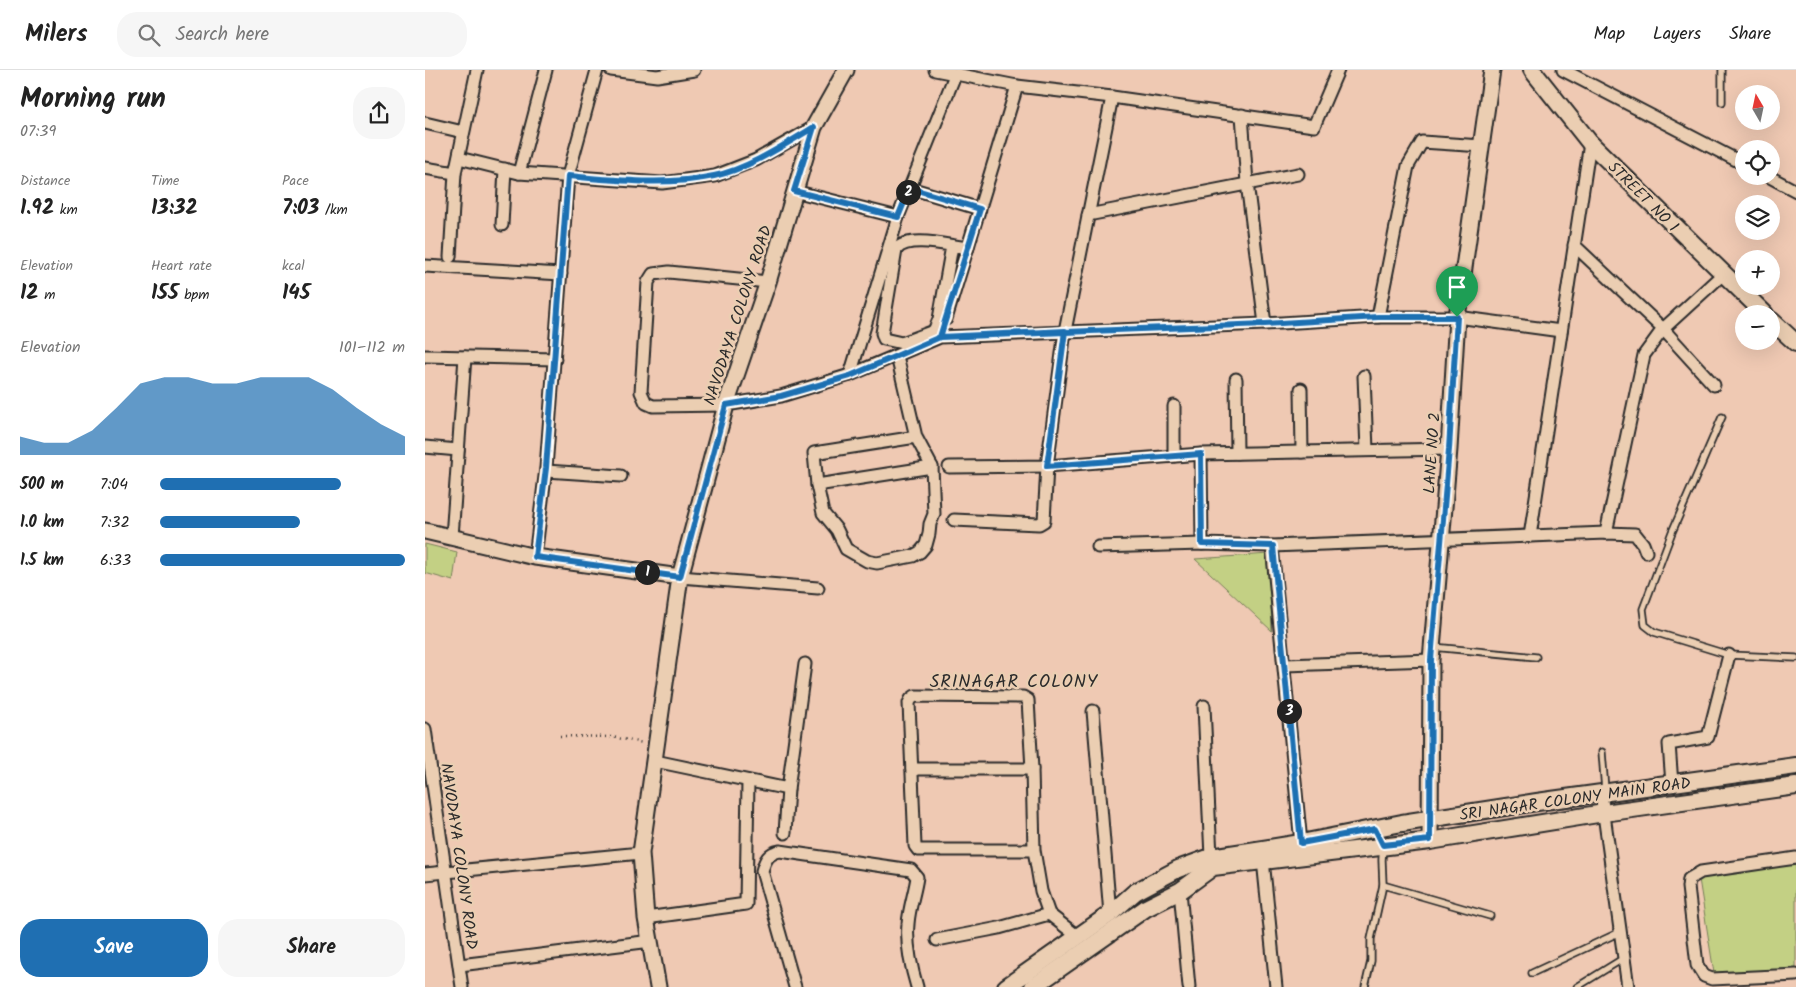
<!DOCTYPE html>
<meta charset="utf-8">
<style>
body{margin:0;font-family:Kalam,sans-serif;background:#f6f6f6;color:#222;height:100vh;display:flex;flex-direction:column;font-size:19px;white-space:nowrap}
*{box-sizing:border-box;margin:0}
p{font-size:16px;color:#767676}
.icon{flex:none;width:28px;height:28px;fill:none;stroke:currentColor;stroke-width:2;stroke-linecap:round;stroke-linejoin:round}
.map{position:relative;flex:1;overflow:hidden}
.details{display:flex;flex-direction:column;background:#fff;width:425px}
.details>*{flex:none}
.needle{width:32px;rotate:351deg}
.tools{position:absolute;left:1310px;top:15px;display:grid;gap:10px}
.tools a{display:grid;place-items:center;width:45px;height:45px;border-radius:50%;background:#fff;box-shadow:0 5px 20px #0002;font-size:25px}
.pin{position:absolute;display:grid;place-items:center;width:42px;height:42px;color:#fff;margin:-51px -21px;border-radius:50% 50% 50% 0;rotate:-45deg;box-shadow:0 0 5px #0007}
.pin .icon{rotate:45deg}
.km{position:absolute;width:25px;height:25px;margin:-12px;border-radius:50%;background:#222;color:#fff;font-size:14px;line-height:25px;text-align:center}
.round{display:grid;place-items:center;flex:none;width:52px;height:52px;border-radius:20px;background:#f6f6f6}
.headline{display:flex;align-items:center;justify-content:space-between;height:85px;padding:0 20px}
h1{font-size:28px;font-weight:600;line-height:38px}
.metrics{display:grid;grid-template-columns:repeat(3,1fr);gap:8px;height:85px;padding:5px 20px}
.metrics div{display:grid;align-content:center}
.metrics b{font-size:21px;font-weight:600}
.metrics small{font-size:14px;font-weight:400}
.metrics p{font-size:14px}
.chart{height:140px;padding:10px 20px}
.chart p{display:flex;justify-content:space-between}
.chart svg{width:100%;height:90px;margin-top:5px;fill:#1f6fb2;opacity:.7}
.primary-button{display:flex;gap:10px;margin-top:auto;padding:10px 20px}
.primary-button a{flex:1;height:58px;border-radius:20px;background:#1f6fb2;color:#fff;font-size:20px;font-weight:600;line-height:58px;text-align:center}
.primary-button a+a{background:#f6f6f6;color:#222}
ul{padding:0 20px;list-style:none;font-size:16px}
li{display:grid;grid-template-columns:80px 60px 1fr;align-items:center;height:38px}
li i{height:12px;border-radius:6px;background:#1f6fb2}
header{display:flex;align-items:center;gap:30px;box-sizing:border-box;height:70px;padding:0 25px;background:#fff;border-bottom:1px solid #e0e0e0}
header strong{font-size:24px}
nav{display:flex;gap:28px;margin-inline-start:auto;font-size:18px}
.search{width:350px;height:45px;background:#f6f6f6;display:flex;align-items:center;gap:12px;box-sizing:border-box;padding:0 18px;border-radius:20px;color:#767676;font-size:19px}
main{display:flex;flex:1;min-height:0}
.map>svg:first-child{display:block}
.green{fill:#c3d084;stroke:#777e58}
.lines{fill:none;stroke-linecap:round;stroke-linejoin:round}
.service-casing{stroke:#2b2b2b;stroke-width:9}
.minor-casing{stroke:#2b2b2b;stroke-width:15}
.tertiary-casing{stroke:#2b2b2b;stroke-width:19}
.secondary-casing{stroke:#2b2b2b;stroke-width:20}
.path{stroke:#2b2b2b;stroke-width:2.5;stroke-dasharray:1 4;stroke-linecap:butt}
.service{stroke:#ebceb2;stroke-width:5.5}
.minor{stroke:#ebceb2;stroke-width:11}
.tertiary{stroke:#ebceb2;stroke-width:15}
.secondary{stroke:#ebceb2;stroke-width:16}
.route-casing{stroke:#fff;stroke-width:10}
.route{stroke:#1f6fb2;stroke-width:6}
.labels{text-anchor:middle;stroke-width:5;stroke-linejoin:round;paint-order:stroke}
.street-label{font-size:16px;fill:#2b2b2b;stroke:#ebceb2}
.neighbourhood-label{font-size:18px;letter-spacing:1px;fill:#2b2b2b;stroke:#ebceb2}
</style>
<header>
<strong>Milers</strong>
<div class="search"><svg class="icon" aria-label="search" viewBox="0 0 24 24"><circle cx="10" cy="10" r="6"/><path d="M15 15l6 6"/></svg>Search here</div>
<nav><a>Map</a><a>Layers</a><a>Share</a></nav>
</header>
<main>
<section class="details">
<div class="headline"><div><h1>Morning run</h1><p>07:39</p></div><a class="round"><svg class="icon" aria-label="share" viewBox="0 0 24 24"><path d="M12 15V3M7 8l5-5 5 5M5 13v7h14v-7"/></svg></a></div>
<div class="metrics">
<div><p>Distance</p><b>1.92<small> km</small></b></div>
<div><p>Time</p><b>13:32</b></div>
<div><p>Pace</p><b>7:03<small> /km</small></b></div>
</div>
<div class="metrics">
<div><p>Elevation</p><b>12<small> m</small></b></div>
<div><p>Heart rate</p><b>155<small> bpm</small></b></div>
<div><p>kcal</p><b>145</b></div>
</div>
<div class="chart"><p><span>Elevation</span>101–112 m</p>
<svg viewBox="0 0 160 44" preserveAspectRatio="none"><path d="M0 44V35L10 38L20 38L30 32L40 21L50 9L60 6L70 6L80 9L90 9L100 6L110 6L120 6L130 12L140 21L150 29L160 35V44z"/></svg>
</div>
<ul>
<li><b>500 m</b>7:04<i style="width:74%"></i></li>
<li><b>1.0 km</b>7:32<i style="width:57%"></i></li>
<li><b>1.5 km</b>6:33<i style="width:100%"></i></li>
</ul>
<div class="primary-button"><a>Save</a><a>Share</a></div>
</section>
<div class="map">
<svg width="1371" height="917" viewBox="0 0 1371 917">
<rect width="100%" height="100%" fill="#efc9b3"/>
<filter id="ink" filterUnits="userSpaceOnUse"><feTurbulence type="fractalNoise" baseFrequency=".02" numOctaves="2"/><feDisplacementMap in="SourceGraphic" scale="10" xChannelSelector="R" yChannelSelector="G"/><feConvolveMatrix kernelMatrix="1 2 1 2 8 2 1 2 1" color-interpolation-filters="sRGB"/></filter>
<g filter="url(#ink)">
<g class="green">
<path d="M 0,474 L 32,482 L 28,511 L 0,503 Z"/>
<path d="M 844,484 L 847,561 L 770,489 Z"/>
<path d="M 1371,794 L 1371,900 L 1289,903 L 1274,809 Z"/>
</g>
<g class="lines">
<g class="service-casing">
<g id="service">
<path d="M 1297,0 L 1297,32"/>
<path d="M 1297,347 L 1247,462 L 1218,539 L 1220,555 L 1229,562 L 1304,585 L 1371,588"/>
<path d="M 1008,577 L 1111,587"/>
<path d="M 1177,682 L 1180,720"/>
<path d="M 958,815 L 1065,846"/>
<path d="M 1107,903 L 1195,862"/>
<path d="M 940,917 L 946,891 L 946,869 L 958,815 L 957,790 L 958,775 L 951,761"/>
<path d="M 1152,917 L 1199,888"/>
</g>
</g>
<g class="minor-casing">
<g id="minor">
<path d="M 186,0 L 232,6 L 269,0"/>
<path d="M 510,0 L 592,16 L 687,27 L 889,56 L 913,0"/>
<path d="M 1138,0 L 1319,94"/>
<path d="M 817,45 L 822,113 L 840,254"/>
<path d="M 0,53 L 38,62"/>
<path d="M 34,88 L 94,103 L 237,113 L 290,106 L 331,90 L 389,57"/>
<path d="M 0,98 L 30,103 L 52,0"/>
<path d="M 94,103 L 121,0"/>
<path d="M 1343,106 L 1371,121"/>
<path d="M 485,118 L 555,139"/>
<path d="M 369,121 L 473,147"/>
<path d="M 663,145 L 873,104"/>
<path d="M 77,155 L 80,99"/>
<path d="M 1149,175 L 1238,259 L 1289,315"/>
<path d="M 527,176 L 514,249 L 509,261 L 477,273 L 459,269 L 457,263 L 471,180 C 482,164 525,176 543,178"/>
<path d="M 25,187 L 30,103"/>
<path d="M 0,196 L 136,204"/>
<path d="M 343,212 L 244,202 L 228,204 L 223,212 L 216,322 L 221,333 L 228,336 L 301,335 L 356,326 L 425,305 L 515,267 L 840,254 L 953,247 L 1032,247 L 1136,261"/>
<path d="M 953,247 L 983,96 L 997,72 L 1057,76"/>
<path d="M 521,249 L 592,16"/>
<path d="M 0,286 L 130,289"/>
<path d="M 472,286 L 491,367 L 507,397 L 509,444 L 505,454 L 504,464 L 501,475 L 495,482 L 488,486 L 452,493 L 442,491 L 421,479 L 412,460 L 398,443 L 392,415 L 389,383 L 491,367"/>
<path d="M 425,305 L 473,147 L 530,5"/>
<path d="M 939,306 L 942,380"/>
<path d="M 811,309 L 812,383"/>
<path d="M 876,319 L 877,382"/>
<path d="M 749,336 L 749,386"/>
<path d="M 0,377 L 33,380"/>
<path d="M 776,384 L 777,474"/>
<path d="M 524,397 L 622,396 L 776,384 L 1024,379"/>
<path d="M 121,401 L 196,406"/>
<path d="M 392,415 L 507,397"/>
<path d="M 529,450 L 614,454 L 619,451 L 622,396 L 640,261 L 687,27"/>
<path d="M 1181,463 L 1219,285 L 1238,259 L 1298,204"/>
<path d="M 1105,466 L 1165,73"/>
<path d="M 27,467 L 40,287"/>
<path d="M 847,476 L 876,773"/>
<path d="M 673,477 L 777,474 L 847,476 L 1181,463 L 1210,464 L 1218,474 L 1221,482"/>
<path d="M 110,487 L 121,398 L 143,106 L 172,0"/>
<path d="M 255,507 L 393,518"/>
<path d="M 860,595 L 1006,590"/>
<path d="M 779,636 L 786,787"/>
<path d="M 668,641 L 685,844"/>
<path d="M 0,659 L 37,917"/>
<path d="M 230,691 L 363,719 L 380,594"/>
<path d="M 487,699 L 607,699"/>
<path d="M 1247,714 L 1244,674 L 1283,667 L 1304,585"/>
<path d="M 1176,723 L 1203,917"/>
<path d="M 360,763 L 363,719"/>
<path d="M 609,780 L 493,780 L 490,776 L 484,633 L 486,629 L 490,626 L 598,627 L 603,630 L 607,699 L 609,780 L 616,821 L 624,844 L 652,866"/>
<path d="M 1371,788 L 1276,802 L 1264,809 L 1263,817 L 1272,895 L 1279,906 L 1287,909 L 1371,905"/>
<path d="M 838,790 L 851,917"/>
<path d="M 0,804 L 216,783"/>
<path d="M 755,821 L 764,917"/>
<path d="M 221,848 L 321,834 L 323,711"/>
<path d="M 512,870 L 574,858 L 624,844"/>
<path d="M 35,895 L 226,871"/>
<path d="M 370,917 L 337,801 C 340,790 343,783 355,781 L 486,800 L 492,807 C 490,822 484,838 483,854 C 481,875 486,897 492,917"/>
</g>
</g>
<g class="tertiary-casing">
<g id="tertiary">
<path d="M 0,461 L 110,487 L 255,507"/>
<path d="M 1005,771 L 1006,590 L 1024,379 L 1032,247 L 1067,0"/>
<path d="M 233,917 L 221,848 L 216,783 L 255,507 L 301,335 L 343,212 L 389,57 L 421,0"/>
</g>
</g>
<g class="secondary-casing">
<g id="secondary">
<path d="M 1107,0 L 1165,73 L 1340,244"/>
<path d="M 1346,250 L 1371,273"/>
<path d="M 581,917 L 685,844 L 710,822 L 753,799 L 786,787 L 876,773 L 977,753 L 1112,732 L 1371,696"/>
<path d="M 608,917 L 721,838 L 755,821 L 788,797 L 1005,771 L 1179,743 L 1371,716"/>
</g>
</g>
<path class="path" d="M 135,666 L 187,667 L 218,673"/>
<use href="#service" class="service"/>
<use href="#minor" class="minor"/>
<use href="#tertiary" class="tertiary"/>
<use href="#secondary" class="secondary"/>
</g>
</g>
<g class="lines" filter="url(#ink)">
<g class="route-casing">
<path id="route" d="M 1032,247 L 953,247 L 840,254 L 515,267 L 425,306 L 356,326 L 301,335 L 255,507 L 110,487 L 121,398 L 143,106 C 192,110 241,116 289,106 C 323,99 359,75 389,57 L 369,121 L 473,147 L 485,118 L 555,139 L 515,267 L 640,261 L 622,396 L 776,384 L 777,474 L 848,476 L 876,773 L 950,759 L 958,775 L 1005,770 L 1006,590 L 1024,379 L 1032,247"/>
</g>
<use href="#route" class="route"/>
</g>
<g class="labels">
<g class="street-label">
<text transform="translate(1219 126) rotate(45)" y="6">STREET NO 1</text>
<text transform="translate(312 245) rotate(-72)" y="6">NAVODAYA COLONY ROAD</text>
<text transform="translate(1006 383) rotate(-86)" y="6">LANE NO 2</text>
<text transform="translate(1150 728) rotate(-8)" y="6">SRI NAGAR COLONY MAIN ROAD</text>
<text transform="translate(35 786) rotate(82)" y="6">NAVODAYA COLONY ROAD</text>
</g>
<g class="neighbourhood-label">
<text x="589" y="617">SRINAGAR COLONY</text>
</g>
</g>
</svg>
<div class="tools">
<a><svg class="needle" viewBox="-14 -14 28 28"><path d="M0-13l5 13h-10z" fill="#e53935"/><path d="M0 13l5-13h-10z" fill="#767676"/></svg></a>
<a><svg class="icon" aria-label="locate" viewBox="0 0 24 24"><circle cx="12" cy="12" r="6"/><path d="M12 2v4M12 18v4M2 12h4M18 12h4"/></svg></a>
<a><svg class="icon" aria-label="layers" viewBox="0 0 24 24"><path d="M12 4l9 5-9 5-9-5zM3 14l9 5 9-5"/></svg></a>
<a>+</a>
<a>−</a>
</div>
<div class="pin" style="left:1032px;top:247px;background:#1e9e55"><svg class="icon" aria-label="arrive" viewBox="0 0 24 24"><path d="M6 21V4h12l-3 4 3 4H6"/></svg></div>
<b class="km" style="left:222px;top:502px">1</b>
<b class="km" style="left:483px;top:122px">2</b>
<b class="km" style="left:864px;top:641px">3</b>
</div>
</main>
